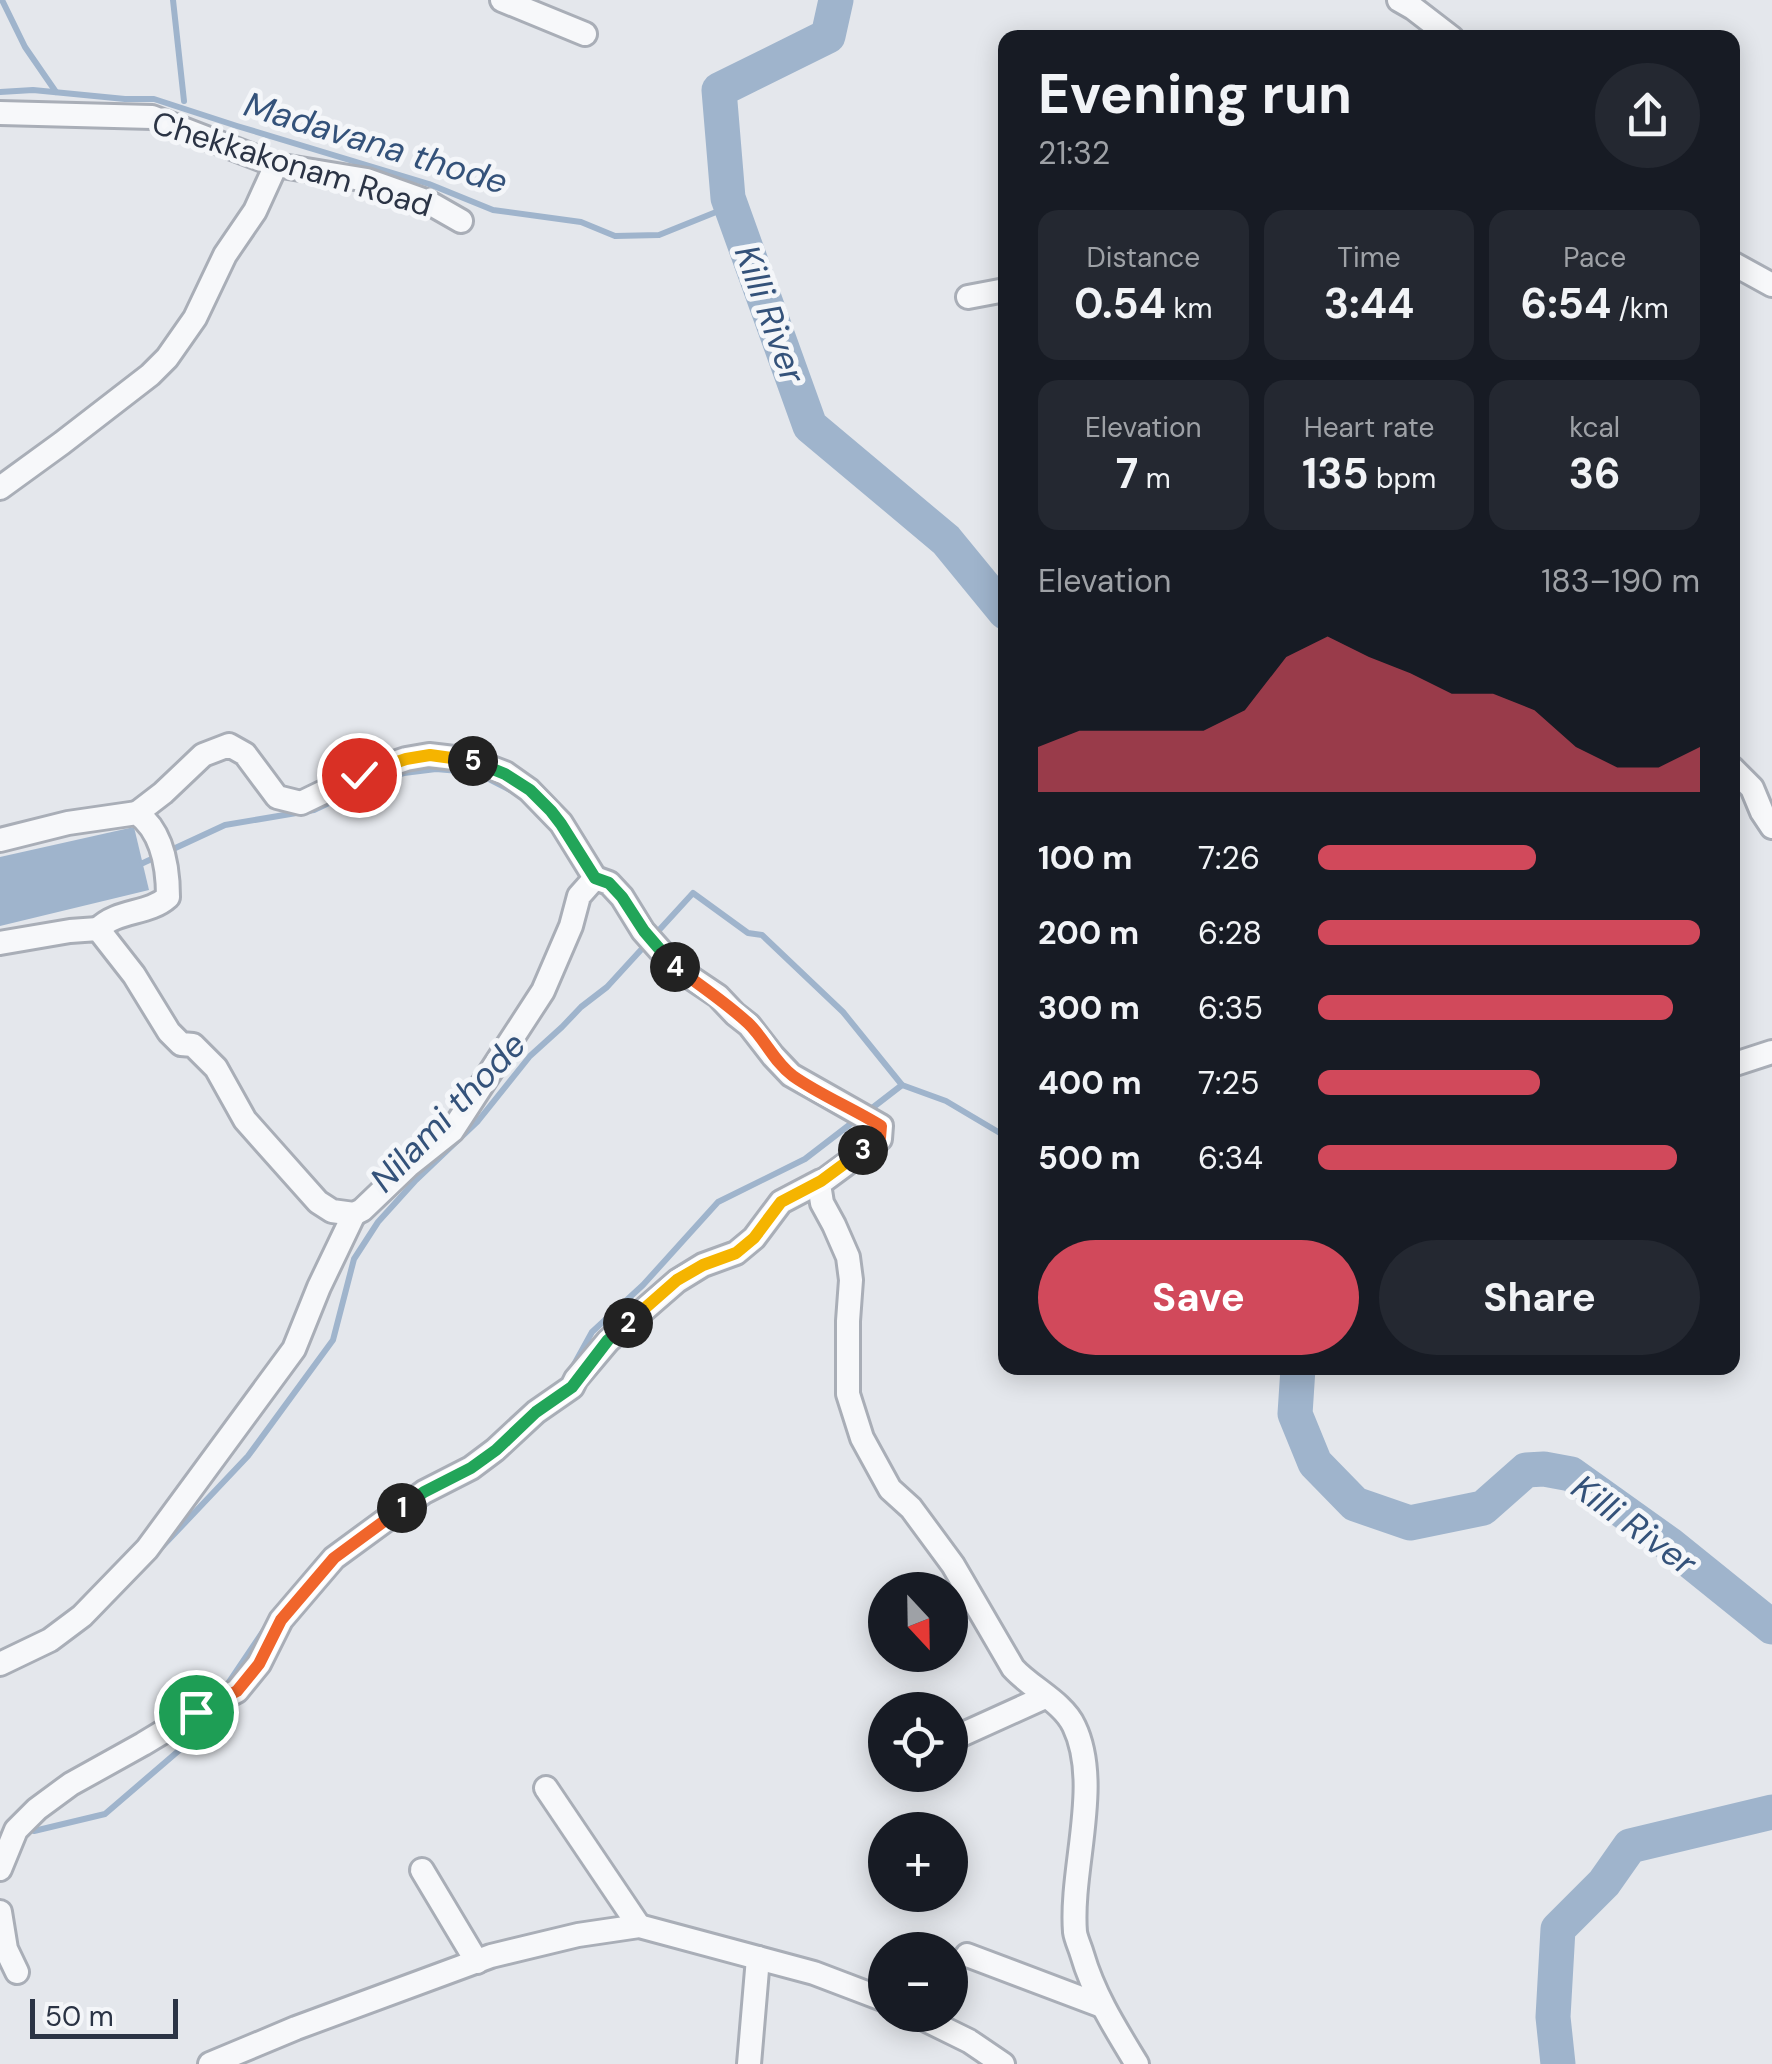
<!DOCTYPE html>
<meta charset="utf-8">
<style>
body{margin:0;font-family:"DM Sans",sans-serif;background:#242831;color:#f1f3f6;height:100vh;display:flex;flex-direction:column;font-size:38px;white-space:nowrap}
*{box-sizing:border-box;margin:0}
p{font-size:32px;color:#9ea1a6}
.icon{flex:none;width:55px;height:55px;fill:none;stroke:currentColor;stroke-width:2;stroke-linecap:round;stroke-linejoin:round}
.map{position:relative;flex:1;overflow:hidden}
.details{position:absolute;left:998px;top:30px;width:742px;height:1345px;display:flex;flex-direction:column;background:#171b24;border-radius:20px;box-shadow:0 5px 25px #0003}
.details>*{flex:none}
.needle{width:65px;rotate:158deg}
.controls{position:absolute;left:868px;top:1572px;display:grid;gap:20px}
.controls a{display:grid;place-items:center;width:100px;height:100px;border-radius:50%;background:#171b24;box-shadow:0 5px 25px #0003;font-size:50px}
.scale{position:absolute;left:30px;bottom:25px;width:148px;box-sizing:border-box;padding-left:10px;border:5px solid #2b3445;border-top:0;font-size:28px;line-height:35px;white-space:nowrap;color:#2b3445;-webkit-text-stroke:8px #f4f6f9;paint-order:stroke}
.pin{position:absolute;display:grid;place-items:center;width:85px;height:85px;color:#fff;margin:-42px;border:5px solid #fff;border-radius:50%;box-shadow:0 2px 10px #0007}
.km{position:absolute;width:50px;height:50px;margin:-25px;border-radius:50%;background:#222;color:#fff;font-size:28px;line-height:50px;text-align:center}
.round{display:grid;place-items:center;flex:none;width:105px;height:105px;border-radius:52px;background:#242831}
.summary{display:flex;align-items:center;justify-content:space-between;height:170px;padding:0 40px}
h1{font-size:55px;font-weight:700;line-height:75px}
.figures{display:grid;grid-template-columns:repeat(3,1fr);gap:15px;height:170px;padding:10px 40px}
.figures div{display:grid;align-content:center;border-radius:20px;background:#242831;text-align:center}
.figures b{font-size:42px;font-weight:700}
.figures small{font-size:28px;font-weight:400}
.figures p{font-size:28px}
.chart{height:280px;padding:20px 40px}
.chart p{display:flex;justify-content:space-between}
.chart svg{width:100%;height:180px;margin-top:10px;fill:#d1495b;opacity:.7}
.primary-button{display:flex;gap:20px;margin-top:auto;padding:20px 40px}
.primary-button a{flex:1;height:115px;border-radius:60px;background:#d1495b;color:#fff;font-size:40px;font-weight:700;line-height:115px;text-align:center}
.primary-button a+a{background:#242831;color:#f1f3f6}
ul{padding:0 40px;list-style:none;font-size:32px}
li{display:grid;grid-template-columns:160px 120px 1fr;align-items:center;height:75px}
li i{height:25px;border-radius:12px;background:#d1495b}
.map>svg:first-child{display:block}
.water{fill:#9fb4cc}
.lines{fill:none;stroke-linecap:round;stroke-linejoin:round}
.stream{stroke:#9fb4cc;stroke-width:6}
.river{stroke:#9fb4cc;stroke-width:35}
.street-casing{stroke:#a9aeb7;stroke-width:28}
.street{stroke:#f7f8fa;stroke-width:22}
.split-1-casing{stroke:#fff;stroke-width:20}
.split-2-casing{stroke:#fff;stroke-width:20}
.split-3-casing{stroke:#fff;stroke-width:20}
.split-4-casing{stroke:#fff;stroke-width:20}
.split-5-casing{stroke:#fff;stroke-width:20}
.split-6-casing{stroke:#fff;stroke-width:20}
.split-1{stroke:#f0652b;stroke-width:12}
.split-2{stroke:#22a559;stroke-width:12}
.split-3{stroke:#f5b400;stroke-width:12}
.split-4{stroke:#f0652b;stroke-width:12}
.split-5{stroke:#22a559;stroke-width:12}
.split-6{stroke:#f5b400;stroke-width:12}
.labels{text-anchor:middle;stroke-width:10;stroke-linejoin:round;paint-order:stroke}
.street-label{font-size:32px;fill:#2b3445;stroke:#f4f6f9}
.water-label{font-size:35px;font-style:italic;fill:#34527a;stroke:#f4f6f9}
</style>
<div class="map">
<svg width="1772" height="2064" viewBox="0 0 1772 2064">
<rect width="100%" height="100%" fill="#e4e7ec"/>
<path class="water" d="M 134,827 L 149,890 L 0,926 L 0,857 Z"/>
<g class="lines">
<g class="stream">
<path d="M 2,0 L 25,47 L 56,92"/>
<path d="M 173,0 L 184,101"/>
<path d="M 0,92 L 33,90 L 125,99 L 154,99 L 237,126 L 429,184 L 493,210 L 581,222 L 615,236 L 659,235 L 731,206"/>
<path d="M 143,863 L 225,825 L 314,810 L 375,781 L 404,773 L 436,769 L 459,771 L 487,778 L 514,792"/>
<path d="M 867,1112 L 902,1085"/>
<path d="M 571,1370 L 592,1332 L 643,1285 L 718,1202 L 805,1159 L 857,1119"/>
<path d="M 161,1548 L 248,1456 L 333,1340 L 354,1259 L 378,1222 L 416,1180 L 478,1121 L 530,1056 L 562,1027 L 581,1007 L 607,987 L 693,893 L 748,933 L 762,935 L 843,1012 L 902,1085 L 946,1101 L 1005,1136"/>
<path d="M 223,1691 L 266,1627"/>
<path d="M 34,1831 L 105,1814 L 204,1729 L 213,1711"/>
</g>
<g class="river">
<path d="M 836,0 L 828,36 L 719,90 L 728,198 L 810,426 L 946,540 L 1005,612"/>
<path d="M 1298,1368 L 1295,1414 L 1315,1463 L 1355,1504 L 1410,1523 L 1483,1508 L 1526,1470 L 1544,1469 L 1571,1474 L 1669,1544 L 1772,1627"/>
<path d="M 1558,2064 L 1553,2017 L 1558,1929 L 1604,1883 L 1630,1846 L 1772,1812"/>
</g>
<g class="street-casing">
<g id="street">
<path d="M 502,0 L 585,34"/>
<path d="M 1399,0 L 1413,8 L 1452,38"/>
<path d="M 0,113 L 152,117 L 276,165 L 367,180 L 426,201 L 461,221"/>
<path d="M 1732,263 L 1772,285"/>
<path d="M 968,297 L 1005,290"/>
<path d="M 0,488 L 62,443 L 150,375 L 167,358 L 195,318 L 225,255 L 255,211 L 276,165"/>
<path d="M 1732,768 L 1752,788 L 1762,812 L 1772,827"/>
<path d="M 137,813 L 163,793 L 203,755 L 229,745 L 245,754 L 277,797 L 301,803 L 359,775 L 406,759 L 429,755 L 471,760 L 505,773 L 529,790 L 561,823 L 595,878"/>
<path d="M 0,840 L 68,823 L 137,813 C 163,832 168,867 168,897 C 148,915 118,909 98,929"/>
<path d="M 0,943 L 70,931 L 98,929 L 134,975 L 169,1032 L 181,1044 L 193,1045 L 216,1068 L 245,1120 L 318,1202 L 332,1211 L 354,1214 L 362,1210 L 408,1166 L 452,1131 L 543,991 L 571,926 L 579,896 L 595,878 L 609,883 L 622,897 L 643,931 L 675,967 L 718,996 L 735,1014 L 749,1025 L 773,1056 L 791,1075 L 881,1126 L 880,1139 L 819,1184 L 822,1203 L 834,1225 L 848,1257 L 851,1280 L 848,1321 L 848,1394 L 862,1438 L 890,1489 L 911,1508 L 953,1565 L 1013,1668 C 1031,1688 1063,1702 1074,1726 C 1102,1784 1070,1868 1075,1932 C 1076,1939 1080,1947 1082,1954 C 1094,1995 1115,2028 1137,2064"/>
<path d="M 1732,1065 L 1772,1052"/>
<path d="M 0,1664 L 50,1640 L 82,1616 L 147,1549 L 294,1349 L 319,1287 L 354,1214"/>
<path d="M 950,1740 L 1045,1697"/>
<path d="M 546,1788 L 639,1926"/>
<path d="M 0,1869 L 16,1830 L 37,1809 L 71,1784 L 143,1744 L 196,1712 L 237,1691 L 259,1664 L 281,1620 L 334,1558 L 424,1492 L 471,1468 L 495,1450 L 536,1412 L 572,1387 L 576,1379 L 608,1341 L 677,1281 L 703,1265 L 736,1253 L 754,1238 L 781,1202 L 821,1181"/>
<path d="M 422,1870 L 477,1962"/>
<path d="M 0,1912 L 6,1949 L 17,1972"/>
<path d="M 967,1955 L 1102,2006"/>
<path d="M 916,2015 L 969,2041 L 1003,2064"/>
<path d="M 210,2064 L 296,2028 L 491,1956 L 578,1935 L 639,1926 L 814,1973 L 885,2000"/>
<path d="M 749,2064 L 758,1958"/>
</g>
</g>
<use href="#street" class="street"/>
</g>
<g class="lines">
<g class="split-1-casing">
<path id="split-1" d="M 196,1712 L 237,1691 L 259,1664 L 281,1620 L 334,1558 L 402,1508"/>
</g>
<g class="split-2-casing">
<path id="split-2" d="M 402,1508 L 424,1492 L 471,1468 L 496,1450 L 536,1412 L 572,1387 L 608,1340 L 628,1323"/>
</g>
<g class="split-3-casing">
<path id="split-3" d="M 628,1323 L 677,1280 L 703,1265 L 736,1253 L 754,1238 L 781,1202 L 821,1181 L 863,1150"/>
</g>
<g class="split-4-casing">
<path id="split-4" d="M 675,967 C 700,985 725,1002 748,1023 C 765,1039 774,1062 793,1076 C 820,1095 852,1108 881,1126 L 880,1138 L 863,1150"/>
</g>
<g class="split-5-casing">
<path id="split-5" d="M 473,761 L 505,774 L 530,790 L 551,811 L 561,824 L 595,878 L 609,883 L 622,897 L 644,931 L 675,967"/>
</g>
<g class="split-6-casing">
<path id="split-6" d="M 359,775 L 406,759 L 430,755 L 473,761"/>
</g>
<use href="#split-1" class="split-1"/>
<use href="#split-2" class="split-2"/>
<use href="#split-3" class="split-3"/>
<use href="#split-4" class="split-4"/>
<use href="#split-5" class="split-5"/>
<use href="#split-6" class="split-6"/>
</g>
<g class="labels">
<g class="street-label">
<text transform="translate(292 164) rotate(17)" y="11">Chekkakonam Road</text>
</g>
<g class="water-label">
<text transform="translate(376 143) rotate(17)" y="12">Madavana thode</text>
<text transform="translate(770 314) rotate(70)" y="12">Killi River</text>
<text transform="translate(448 1112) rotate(-46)" y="12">Nilami thode</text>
<text transform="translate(1634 1525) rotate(36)" y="12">Killi River</text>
</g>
</g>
</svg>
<div class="controls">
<a><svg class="needle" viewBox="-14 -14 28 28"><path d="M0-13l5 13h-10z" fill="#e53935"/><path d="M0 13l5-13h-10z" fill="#9ea1a6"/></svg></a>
<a><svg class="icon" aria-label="locate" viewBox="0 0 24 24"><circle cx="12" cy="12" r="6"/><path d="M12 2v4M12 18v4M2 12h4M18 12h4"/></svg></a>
<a>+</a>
<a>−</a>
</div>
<div class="scale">50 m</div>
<div class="pin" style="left:196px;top:1712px;background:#1e9e55"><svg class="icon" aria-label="arrive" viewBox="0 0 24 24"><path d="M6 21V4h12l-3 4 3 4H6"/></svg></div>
<div class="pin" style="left:359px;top:775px;background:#d93025"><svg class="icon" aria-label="check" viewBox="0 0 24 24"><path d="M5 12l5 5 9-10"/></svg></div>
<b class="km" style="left:402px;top:1508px">1</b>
<b class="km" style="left:628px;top:1323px">2</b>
<b class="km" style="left:863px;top:1150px">3</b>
<b class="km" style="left:675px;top:967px">4</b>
<b class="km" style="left:473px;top:761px">5</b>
<section class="details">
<div class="summary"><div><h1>Evening run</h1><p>21:32</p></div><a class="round"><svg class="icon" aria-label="share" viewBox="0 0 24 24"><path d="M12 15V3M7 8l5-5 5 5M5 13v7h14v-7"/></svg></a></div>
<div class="figures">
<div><p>Distance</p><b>0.54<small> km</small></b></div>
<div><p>Time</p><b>3:44</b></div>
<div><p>Pace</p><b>6:54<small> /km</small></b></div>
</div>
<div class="figures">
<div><p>Elevation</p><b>7<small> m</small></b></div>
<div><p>Heart rate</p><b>135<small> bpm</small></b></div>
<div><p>kcal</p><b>36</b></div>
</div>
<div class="chart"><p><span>Elevation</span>183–190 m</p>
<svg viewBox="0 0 160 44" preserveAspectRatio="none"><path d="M0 44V33L10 29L20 29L30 29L40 29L50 24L60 11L70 6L80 11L90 15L100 20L110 20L120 24L130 33L140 38L150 38L160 33V44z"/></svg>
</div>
<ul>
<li><b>100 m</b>7:26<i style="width:57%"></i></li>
<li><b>200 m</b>6:28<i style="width:100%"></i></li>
<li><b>300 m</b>6:35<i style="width:93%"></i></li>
<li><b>400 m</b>7:25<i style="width:58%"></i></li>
<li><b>500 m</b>6:34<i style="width:94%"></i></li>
</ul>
<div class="primary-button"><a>Save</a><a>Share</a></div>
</section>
</div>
